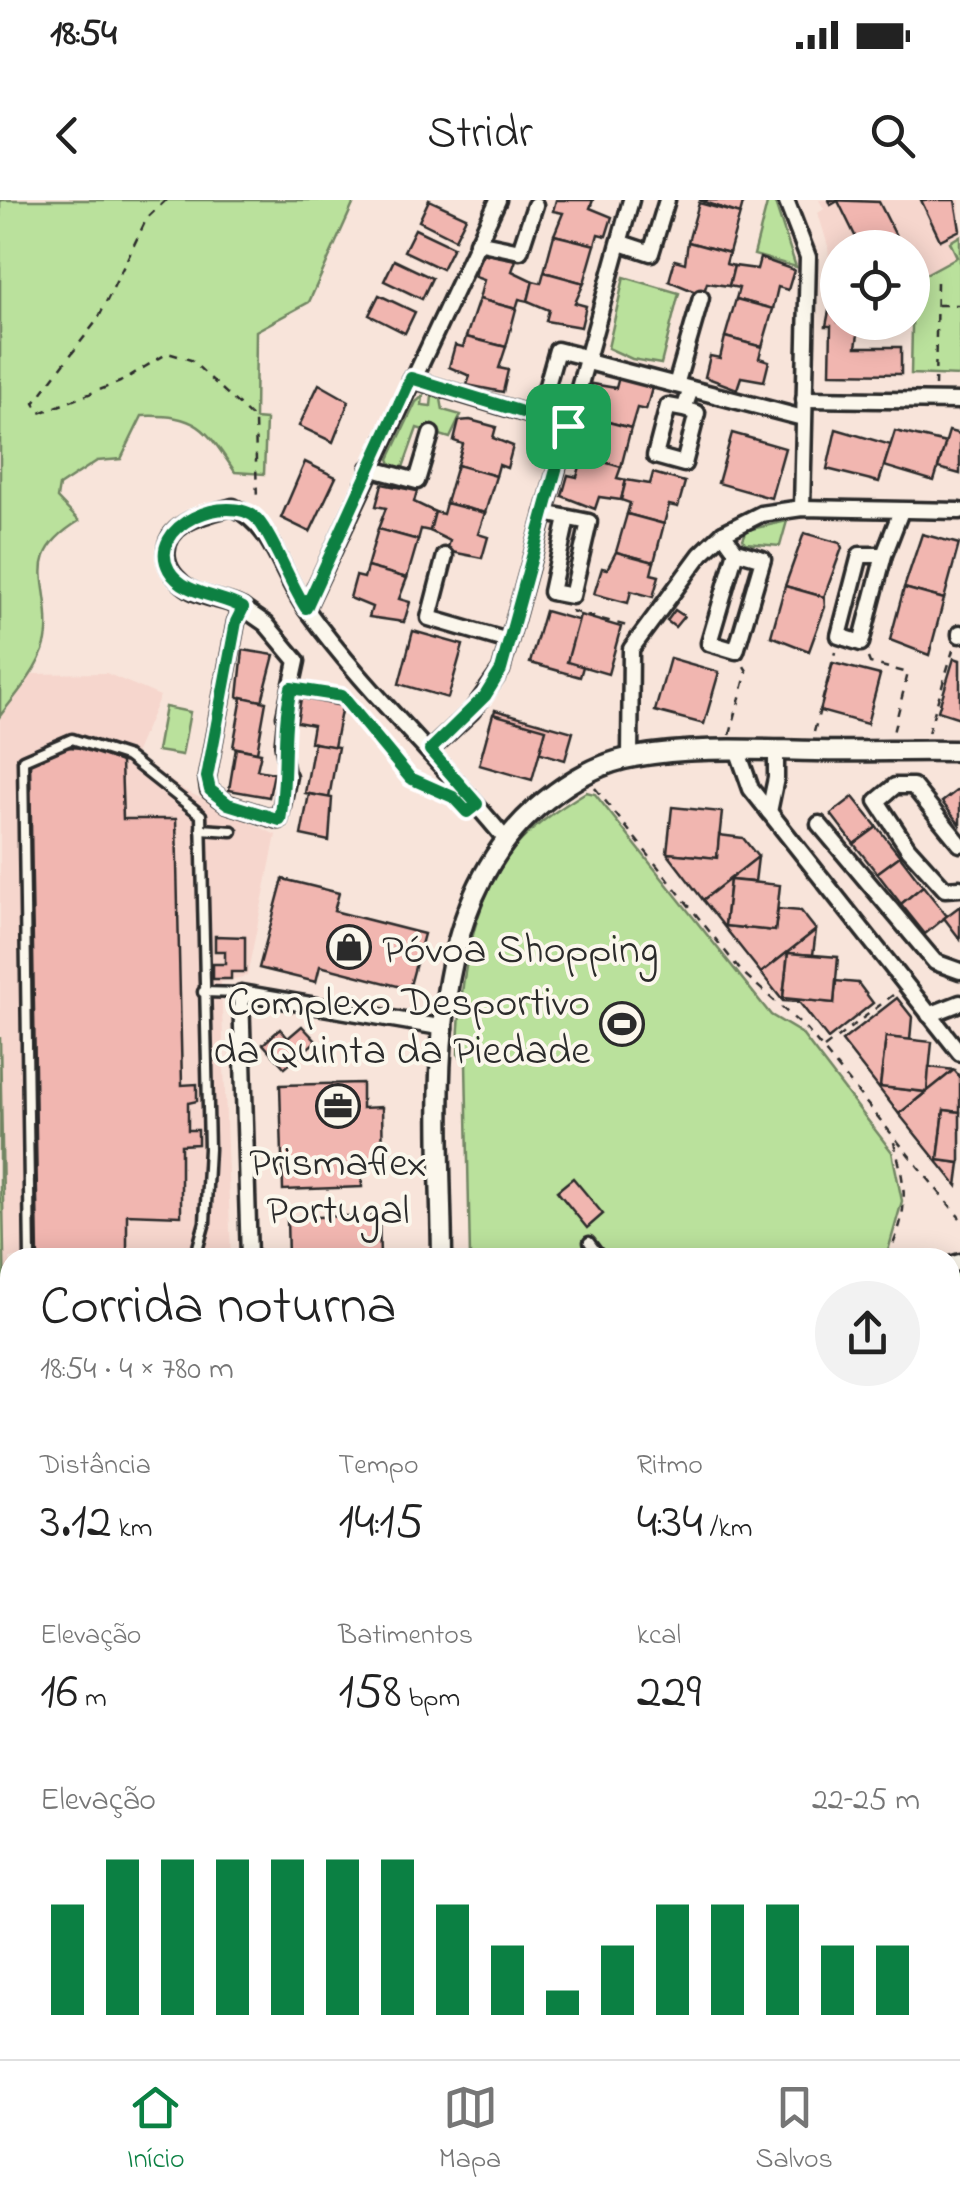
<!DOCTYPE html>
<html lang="pt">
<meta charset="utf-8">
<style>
body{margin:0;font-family:"Indie Flower",sans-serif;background:#f2f2f2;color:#222;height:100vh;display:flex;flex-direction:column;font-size:38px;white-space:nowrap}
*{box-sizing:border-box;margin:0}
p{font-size:32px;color:#767676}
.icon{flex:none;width:55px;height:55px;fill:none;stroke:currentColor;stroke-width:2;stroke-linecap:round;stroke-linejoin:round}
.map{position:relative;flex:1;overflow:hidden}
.drawer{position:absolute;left:0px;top:1048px;width:960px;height:812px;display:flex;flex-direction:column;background:#fff;border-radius:30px 30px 0 0;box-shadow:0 5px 25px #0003}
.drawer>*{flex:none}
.fabs{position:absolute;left:820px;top:30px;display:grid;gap:20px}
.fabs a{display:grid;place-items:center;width:110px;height:110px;border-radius:50%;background:#fff;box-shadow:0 5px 25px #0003;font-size:50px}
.pin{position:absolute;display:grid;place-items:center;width:85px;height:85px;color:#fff;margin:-42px;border-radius:20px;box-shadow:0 5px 15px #0006}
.round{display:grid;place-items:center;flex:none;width:105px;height:105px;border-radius:52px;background:#f2f2f2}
.summary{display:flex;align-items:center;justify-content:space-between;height:170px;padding:0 40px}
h1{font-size:55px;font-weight:600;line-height:75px}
.metrics{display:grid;grid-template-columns:repeat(3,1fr);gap:15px;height:170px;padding:10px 40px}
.metrics div{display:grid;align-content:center}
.metrics b{font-size:50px;font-weight:600}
.metrics small{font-size:28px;font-weight:400}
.metrics p{font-size:28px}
.chart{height:280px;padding:20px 40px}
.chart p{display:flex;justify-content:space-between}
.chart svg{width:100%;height:180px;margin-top:10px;stroke:#0b8043;stroke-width:6}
.status{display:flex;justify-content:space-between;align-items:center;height:70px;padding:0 50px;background:#fff;direction:ltr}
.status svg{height:28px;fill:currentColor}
header{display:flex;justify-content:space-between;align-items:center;height:130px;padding:0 40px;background:#fff;font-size:45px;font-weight:600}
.menu{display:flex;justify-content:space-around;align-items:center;height:140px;border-top:2px solid #e0e0e0;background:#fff;font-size:28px;color:#767676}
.menu a{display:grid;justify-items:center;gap:5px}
.menu .selected{color:#0b8043}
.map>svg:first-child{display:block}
.built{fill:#f6d6cd}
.green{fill:#bae19c;stroke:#728664;stroke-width:2.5}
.building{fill:#f1b6b0;stroke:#2b2b2b;stroke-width:2.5}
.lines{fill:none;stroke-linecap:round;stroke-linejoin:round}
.service-casing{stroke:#2b2b2b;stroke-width:15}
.pedestrian-casing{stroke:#2b2b2b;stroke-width:18}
.minor-casing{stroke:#2b2b2b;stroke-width:21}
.tertiary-casing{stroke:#2b2b2b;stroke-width:25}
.path{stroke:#2b2b2b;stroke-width:2.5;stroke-dasharray:8 8;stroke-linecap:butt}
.service{stroke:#fbf7ec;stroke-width:8}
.pedestrian{stroke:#fbf7ec;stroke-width:10}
.minor{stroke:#fbf7ec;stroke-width:14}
.tertiary{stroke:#fbf7ec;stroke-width:18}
.route-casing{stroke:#fff;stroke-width:20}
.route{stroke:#0b8043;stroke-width:12}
.labels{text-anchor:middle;stroke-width:8;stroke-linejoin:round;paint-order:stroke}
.poi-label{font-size:42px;fill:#2b2b2b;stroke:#fbf7ec;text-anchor:start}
</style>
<div class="status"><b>18:54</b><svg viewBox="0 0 49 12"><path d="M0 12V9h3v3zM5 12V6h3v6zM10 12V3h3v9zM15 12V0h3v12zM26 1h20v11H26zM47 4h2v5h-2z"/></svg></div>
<header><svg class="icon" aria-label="back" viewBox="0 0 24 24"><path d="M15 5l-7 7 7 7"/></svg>Stridr<svg class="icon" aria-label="search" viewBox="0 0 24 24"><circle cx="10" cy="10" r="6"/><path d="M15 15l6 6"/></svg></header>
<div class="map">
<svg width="960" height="1859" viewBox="0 0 960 1859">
<rect width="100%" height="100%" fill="#f8e4da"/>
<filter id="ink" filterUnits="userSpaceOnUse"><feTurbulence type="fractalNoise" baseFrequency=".01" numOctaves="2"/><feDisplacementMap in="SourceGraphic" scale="20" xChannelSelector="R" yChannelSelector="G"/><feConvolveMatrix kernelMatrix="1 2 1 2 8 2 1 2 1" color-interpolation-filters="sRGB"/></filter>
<g filter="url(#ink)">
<g class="built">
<path d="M 819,0 L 960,0 L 960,36 L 950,42 L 958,56 L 913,81 L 913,91 L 912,48 L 838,48 L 837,92 L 831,92 L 828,46 L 818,13 L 824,9 Z"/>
<path d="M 106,473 L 160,496 L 135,554 L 182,589 L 276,635 L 247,776 L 221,782 L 231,1057 L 10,1058 L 10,1107 L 5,1105 L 0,948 L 0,516 L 31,474 Z"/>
</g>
<g class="green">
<path d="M 0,0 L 355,0 L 309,102 L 256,131 L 255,219 L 266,220 L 264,274 L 235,272 C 206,228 197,214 142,216 L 121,259 L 97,261 L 59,286 L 57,298 L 79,321 C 20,357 51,382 47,433 C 45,463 17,493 0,516 Z"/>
<path d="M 768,0 L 774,0 L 796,67 L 754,55 Z"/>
<path d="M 960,36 L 960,176 L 911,174 L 913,81 L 957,57 L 950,42 Z"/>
<path d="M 624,77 L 679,93 L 661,164 L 632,159 L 608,148 Z"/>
<path d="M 423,196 L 422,205 L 431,206 L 432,196 L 441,199 L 443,210 L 461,215 L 450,238 L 417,228 L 402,270 L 392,266 L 389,259 L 416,202 Z"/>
<path d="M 787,321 L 780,346 L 745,343 L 743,339 L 747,330 Z"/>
<path d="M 165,507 L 190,512 L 182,555 L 157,551 Z"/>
<path d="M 586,592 L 595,594 L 771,815 L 801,833 L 892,952 L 902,1001 L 886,1058 L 470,1057 L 466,863 L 458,854 C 459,787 471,695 519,643 C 538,622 562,607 586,592 Z"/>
<path d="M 0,837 L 5,1105 L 10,1107 L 10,1428 L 0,1428 Z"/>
<path d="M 950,1072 L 960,1072 L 960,1859 L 320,1859 L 322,1850 L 950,1850 Z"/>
<path d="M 10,1450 L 10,1607 L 0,1603 L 0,1451 Z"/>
</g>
<g class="building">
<path d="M 429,0 L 466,17 L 455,39 L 419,21 Z"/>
<path d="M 556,0 L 593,0 L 590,8 L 612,17 L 606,36 L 598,34 L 595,45 L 554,35 L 563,13 L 553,11 Z"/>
<path d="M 699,0 L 744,0 L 740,14 Z"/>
<path d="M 829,0 L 879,2 L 902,48 L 861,48 L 838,1 L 831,5 Z"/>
<path d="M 921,0 L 955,0 L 960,30 L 940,40 Z"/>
<path d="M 699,3 L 740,14 L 729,53 L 688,42 Z"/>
<path d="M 415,29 L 453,47 L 442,69 L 404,51 Z"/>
<path d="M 554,35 L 595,45 L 584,83 L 544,72 Z"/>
<path d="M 688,42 L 729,53 L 726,64 L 734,66 L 729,86 L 707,83 L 703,95 L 669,81 L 675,60 L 685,63 Z"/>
<path d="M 481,53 L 516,60 L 512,71 L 533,81 L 528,101 L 519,99 L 516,109 L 479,99 L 484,80 L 475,77 Z"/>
<path d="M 760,58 L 794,70 L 788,90 L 778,87 L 773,109 L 736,99 L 739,88 L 729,86 L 734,66 L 757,69 Z"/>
<path d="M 394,60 L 432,78 L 422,99 L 384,81 Z"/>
<path d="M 544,72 L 584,83 L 575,103 L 586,106 L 581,127 L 546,121 L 549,110 L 528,101 L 533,81 L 541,83 Z"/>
<path d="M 379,95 L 415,112 L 405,133 L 369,115 Z"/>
<path d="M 479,99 L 516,109 L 506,147 L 466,137 Z"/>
<path d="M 736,99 L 773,109 L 762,147 L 725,137 Z"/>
<path d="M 831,101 L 838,101 L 838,122 L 860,122 L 856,147 L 901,147 L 901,174 L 830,173 L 831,126 L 826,126 Z"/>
<path d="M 466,137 L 506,147 L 499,168 L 508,170 L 503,192 L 467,185 L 470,176 L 449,167 L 455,145 L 463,147 Z"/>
<path d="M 725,137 L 762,147 L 759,158 L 769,161 L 764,181 L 741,177 L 737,189 L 705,177 L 710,156 L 720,158 Z"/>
<path d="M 619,177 L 652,188 L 646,210 L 637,208 L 631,228 L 593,218 L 596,208 L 586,205 L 592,184 L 616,188 Z"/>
<path d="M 319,184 L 349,201 L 333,242 L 299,226 Z"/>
<path d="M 593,218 L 631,228 L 621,267 L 583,256 Z"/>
<path d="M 470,220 L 496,227 L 493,238 L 513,246 L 507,268 L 499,265 L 496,276 L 457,265 L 463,244 L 454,241 L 459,221 Z"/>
<path d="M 836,229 L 891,245 L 879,282 L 827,269 Z"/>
<path d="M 895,231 L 946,243 L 934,281 L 884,266 Z"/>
<path d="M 949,231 L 960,234 L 960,274 L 938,268 Z"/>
<path d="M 535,232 L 548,235 L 545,245 L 533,242 Z"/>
<path d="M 732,233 L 785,248 L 771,298 L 718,283 Z"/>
<path d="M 583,256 L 621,267 L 617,278 L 626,280 L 621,300 L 599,297 L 595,309 L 562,296 L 568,275 L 577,277 Z"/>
<path d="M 305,262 L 336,277 L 310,332 L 281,318 Z"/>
<path d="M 457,265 L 496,276 L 485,313 L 446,303 Z"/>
<path d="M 653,273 L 685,282 L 678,307 L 669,305 L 664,324 L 627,314 L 630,303 L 621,300 L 626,280 L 650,284 Z"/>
<path d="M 382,284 L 417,291 L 414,302 L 435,312 L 430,331 L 421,329 L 418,340 L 378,329 L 386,308 L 376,306 Z"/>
<path d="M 446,303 L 485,313 L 478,334 L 488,337 L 482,358 L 447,351 L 450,341 L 430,331 L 435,312 L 443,314 Z"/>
<path d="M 627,314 L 664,324 L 654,362 L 616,352 Z"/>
<path d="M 378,329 L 418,340 L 407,378 L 367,367 Z"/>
<path d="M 804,333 L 840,343 L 842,348 L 824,397 L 785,386 Z"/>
<path d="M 922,334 L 959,344 L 944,399 L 904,388 Z"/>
<path d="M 616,352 L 654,362 L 651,374 L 659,376 L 653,397 L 631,391 L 628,403 L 594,394 L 602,368 L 607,369 Z"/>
<path d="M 367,367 L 407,378 L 399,399 L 410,402 L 404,422 L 369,417 L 372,407 L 350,398 L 356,376 L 364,378 Z"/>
<path d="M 785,386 L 824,397 L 825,407 L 809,451 L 771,436 Z"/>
<path d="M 904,388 L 944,399 L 929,455 L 890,440 Z"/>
<path d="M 675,410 L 684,416 L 675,427 L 667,421 Z"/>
<path d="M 545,411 L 595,425 L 580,477 L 530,463 Z"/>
<path d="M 580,415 L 621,427 L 608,474 L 567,462 Z"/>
<path d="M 413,431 L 463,445 L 448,498 L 399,484 Z"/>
<path d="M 243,450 L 274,455 L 262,501 L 238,497 Z"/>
<path d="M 670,458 L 719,472 L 704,524 L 655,511 Z"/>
<path d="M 954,458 L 960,460 L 960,518 L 938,511 Z"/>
<path d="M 833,463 L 880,475 L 867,524 L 820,511 Z"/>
<path d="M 242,497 L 266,502 L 257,552 L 233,547 Z"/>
<path d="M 301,498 L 342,506 L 334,547 L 310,542 L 313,525 L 297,522 Z"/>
<path d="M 495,510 L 573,532 L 565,560 L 487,537 Z"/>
<path d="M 493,514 L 546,529 L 532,580 L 479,565 Z"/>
<path d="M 314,543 L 338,547 L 329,598 L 305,593 Z"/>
<path d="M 67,547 L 85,548 L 121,562 L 123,619 L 176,619 L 182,885 L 197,884 L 197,901 L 188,903 L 188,930 L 198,930 L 198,944 L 181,945 L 181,1016 L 127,1014 L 127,1058 L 38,1058 L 30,561 Z"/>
<path d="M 236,548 L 261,553 L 257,570 L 274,573 L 269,597 L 229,590 Z"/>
<path d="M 960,588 L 960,625 L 942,602 Z"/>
<path d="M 309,594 L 332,598 L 329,641 L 301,635 Z"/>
<path d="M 853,597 L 877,627 L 854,644 L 831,614 Z"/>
<path d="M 672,607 L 722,612 L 717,658 L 667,653 Z"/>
<path d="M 877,627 L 900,656 L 877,673 L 854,644 Z"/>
<path d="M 719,635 L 743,638 L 758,657 L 703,700 L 667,653 L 717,658 Z"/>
<path d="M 900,656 L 923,686 L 901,704 L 877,673 Z"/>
<path d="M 758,657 L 755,682 L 730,680 L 725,726 L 775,731 L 778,709 L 801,711 L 816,730 L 761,773 L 703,700 Z"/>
<path d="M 283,679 L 339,693 L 334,711 L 424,734 L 409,789 L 320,766 L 316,782 L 259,768 Z"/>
<path d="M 730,680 L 780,685 L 775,731 L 725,726 Z"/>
<path d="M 923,686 L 947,716 L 925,734 L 901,704 Z"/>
<path d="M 960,706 L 960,739 L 944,718 Z"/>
<path d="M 816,730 L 813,755 L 788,753 L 783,798 L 834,803 L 836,781 L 858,783 L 873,803 L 828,839 L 799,802 L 783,801 L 761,773 Z"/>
<path d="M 215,736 L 245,737 L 245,772 L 231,772 L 231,779 L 213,779 L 213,764 L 225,764 L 225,751 L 215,751 Z"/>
<path d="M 788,753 L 838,757 L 834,803 L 783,798 Z"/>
<path d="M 897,798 L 912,817 L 910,840 L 886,837 L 880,887 L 926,892 L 899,914 L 842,841 Z"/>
<path d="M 302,826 L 316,841 L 285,868 L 263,844 L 280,829 L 288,838 Z"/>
<path d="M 886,837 L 932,842 L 927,892 L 880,887 Z"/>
<path d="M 929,867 L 954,870 L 927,892 Z"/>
<path d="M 954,870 L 960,877 L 960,912 L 944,910 L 938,960 L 960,963 L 957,986 L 899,914 Z"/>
<path d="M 362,883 L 362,908 L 382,907 L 383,964 L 361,965 L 362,987 L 283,990 L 280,885 Z"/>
<path d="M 944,910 L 960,912 L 960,963 L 938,960 Z"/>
<path d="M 573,978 L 603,1014 L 587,1028 L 557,991 Z"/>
<path d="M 379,1015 L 380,1058 L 288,1058 L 287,1018 Z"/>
<rect x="950" y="1149" width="10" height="49"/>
<path d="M 7,1785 L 10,1786 L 10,1811 L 0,1805 Z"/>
<path d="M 0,1805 L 10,1811 L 7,1855 L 0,1850 Z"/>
<path d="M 136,1850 L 151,1850 L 160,1859 L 126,1859 Z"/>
</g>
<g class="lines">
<g class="service-casing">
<g id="service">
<path d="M 201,629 L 232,631"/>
<path d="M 203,792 L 241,793"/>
<path d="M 589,1042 L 601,1058"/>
<path d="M 30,1058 L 23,560 L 72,539 L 128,557 L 201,615 L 209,949 L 205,1022 L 195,1058"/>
</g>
</g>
<g class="pedestrian-casing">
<g id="pedestrian">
<path d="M 285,516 L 282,545 L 288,576"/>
<path d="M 950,1660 L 960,1655"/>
<path d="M 549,1859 L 567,1850"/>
</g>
</g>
<g class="minor-casing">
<g id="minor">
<path d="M 786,0 L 808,57 L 802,308"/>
<path d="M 477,42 L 520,51 L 535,5"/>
<path d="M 621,43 L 651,53 L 667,0"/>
<path d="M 588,162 L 803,218"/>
<path d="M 411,179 L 568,226"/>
<path d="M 676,185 L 701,98"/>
<path d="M 544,196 L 557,150 L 589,158"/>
<path d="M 804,199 L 960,201"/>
<path d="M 684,209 L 668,206 L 655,256 L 684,264 L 697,213 L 684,209 L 691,189"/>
<path d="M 369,268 L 417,281 L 431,234"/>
<path d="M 544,313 L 589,322 L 572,396 L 551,392 L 567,318"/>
<path d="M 723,333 L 736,351 L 763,359 L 736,451 L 709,443 L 736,351"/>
<path d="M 884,355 L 860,355 L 839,436 L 861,443 L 884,355 L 901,311"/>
<path d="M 445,356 L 429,418 L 508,441"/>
<path d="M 243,408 C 227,399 207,399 191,390 C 180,383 169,372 167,360 C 160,323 205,314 233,307 C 274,327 280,372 306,409 C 366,492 442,561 506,640"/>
<path d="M 306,408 L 498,0"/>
<path d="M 960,433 L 960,435"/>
<path d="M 285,516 L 297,461 L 266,424 L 243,408 L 236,422 L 207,577 L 209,590 L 228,604 L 279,620 L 288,576"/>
<path d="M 737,549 L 751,589 L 960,853"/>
<path d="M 430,550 L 472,511 L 501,470 L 631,0"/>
<path d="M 630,557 L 631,449 L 701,354 L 723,333 L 761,314 L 802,308 L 960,311"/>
<path d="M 769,612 L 776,578 L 776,549"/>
<path d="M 819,624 L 935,762 L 960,771"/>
<path d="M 960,644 L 913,586 L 895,586 L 877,601 L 908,648 L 945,689 L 960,688"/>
<path d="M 929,815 L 960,803"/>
<path d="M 249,1058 L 241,793 L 445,828"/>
<path d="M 950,1065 L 960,1062"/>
<path d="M 0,1636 L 10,1641"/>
<path d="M 0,1743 L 10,1722"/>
<path d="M 222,1850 L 228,1859"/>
<path d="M 86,1859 L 94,1850"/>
</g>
</g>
<g class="tertiary-casing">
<g id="tertiary">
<path d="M 442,1058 C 441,910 415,703 546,600 C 571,580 602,562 634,557 C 694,546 755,550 816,551 C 864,552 912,550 960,551"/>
<path d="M 0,1438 L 10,1438"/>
<path d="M 291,1859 L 297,1850"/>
<path d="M 313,1859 L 315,1850"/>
</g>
</g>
<g class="path">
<path d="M 166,0 L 147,18 L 98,119 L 34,203 L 40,213 L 120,182 L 168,153 L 191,160 L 255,220 L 257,302"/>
<path d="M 938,105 L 960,105"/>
<path d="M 935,186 L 937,82"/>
<path d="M 571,411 L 631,427"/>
<path d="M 868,458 L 870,463 L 908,473 L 893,533"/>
<path d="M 307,490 L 342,496 L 410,578 L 446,595"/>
<path d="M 814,532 L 835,452"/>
<path d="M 928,533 L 953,450"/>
<path d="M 730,535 L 747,471 L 744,466"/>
<path d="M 595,588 L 741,771 L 807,830 L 960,1018"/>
<path d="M 824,848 L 893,795"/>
<path d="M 0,1046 L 0,1114"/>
<path d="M 887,1058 C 911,1008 906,987 892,935"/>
<path d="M 950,1410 L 960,1425"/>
<path d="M 950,1482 L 960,1476"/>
<path d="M 0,1680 L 5,1672 L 10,1674"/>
<path d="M 0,1701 L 10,1697"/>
<path d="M 950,1762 L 960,1757"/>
<path d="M 58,1850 L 69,1858"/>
<path d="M 912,1850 L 917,1859"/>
<path d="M 19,1859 L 26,1850"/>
<path d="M 352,1859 L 353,1850"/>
</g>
<use href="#service" class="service"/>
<use href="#pedestrian" class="pedestrian"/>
<use href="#minor" class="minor"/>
<use href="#tertiary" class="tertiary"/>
</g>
</g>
<g class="lines" filter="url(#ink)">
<g class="route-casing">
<path id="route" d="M 411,178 L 568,226 L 501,470 L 485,496 L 430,550 L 477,604 L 467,612 L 453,597 L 410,578 L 342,496 L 291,488 C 281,534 288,575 280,620 L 228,604 L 210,590 L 207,577 L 236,422 L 243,408 C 221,395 183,395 169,370 C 145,326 229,291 257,319 C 272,335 291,386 306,408 Z"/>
</g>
<use href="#route" class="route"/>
</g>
<defs>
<g id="shop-ring" transform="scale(2.25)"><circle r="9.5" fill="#fbf7ec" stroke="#2b2b2b" stroke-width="1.5"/><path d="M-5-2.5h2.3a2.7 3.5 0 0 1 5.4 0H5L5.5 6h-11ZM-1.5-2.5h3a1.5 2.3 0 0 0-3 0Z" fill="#2b2b2b"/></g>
<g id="stadium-ring" transform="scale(2.25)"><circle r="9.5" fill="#fbf7ec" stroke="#2b2b2b" stroke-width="1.5"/><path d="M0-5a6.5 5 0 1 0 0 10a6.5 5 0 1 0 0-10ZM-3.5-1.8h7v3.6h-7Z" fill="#2b2b2b"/></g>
<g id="office-ring" transform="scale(2.25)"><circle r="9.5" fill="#fbf7ec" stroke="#2b2b2b" stroke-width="1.5"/><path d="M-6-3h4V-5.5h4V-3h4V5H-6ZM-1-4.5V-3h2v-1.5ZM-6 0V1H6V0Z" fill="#2b2b2b"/></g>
</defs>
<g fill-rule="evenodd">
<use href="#shop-ring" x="349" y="747"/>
<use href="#stadium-ring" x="622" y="824"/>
<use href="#office-ring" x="338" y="906"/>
</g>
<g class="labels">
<g class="poi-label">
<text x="382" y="762">Póvoa Shopping</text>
<text x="590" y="815" text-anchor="end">Complexo Desportivo<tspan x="590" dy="48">da Quinta da Piedade</tspan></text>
<text x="338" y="975" text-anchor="middle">Prismaflex<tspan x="338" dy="48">Portugal</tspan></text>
</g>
</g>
</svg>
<div class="fabs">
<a><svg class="icon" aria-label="locate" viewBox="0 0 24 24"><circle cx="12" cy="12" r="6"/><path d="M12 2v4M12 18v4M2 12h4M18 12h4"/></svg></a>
</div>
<div class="pin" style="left:568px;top:226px;background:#1e9e55"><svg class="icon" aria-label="arrive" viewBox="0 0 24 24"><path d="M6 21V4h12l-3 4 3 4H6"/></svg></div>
<section class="drawer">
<div class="summary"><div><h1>Corrida noturna</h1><p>18:54 · 4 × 780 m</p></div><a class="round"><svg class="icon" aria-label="share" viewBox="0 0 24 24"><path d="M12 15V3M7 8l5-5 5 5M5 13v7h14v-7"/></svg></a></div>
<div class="metrics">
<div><p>Distância</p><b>3.12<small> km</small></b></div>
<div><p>Tempo</p><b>14:15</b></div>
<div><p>Ritmo</p><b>4:34<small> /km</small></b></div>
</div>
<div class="metrics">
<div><p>Elevação</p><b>16<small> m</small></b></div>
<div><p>Batimentos</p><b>158<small> bpm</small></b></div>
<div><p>kcal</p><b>229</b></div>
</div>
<div class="chart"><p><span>Elevação</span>22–25 m</p>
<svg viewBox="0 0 160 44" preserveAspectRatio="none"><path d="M5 44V17M15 44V6M25 44V6M35 44V6M45 44V6M55 44V6M65 44V6M75 44V17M85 44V27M95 44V38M105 44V27M115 44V17M125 44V17M135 44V17M145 44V27M155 44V27"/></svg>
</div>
</section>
</div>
<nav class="menu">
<a class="selected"><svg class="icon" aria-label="home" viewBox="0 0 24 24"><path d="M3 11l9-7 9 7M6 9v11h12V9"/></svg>Início</a>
<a><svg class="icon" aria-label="map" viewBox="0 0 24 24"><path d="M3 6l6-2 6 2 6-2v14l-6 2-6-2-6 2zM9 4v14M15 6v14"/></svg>Mapa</a>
<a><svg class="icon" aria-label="saved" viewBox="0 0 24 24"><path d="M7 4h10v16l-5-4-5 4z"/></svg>Salvos</a>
</nav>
